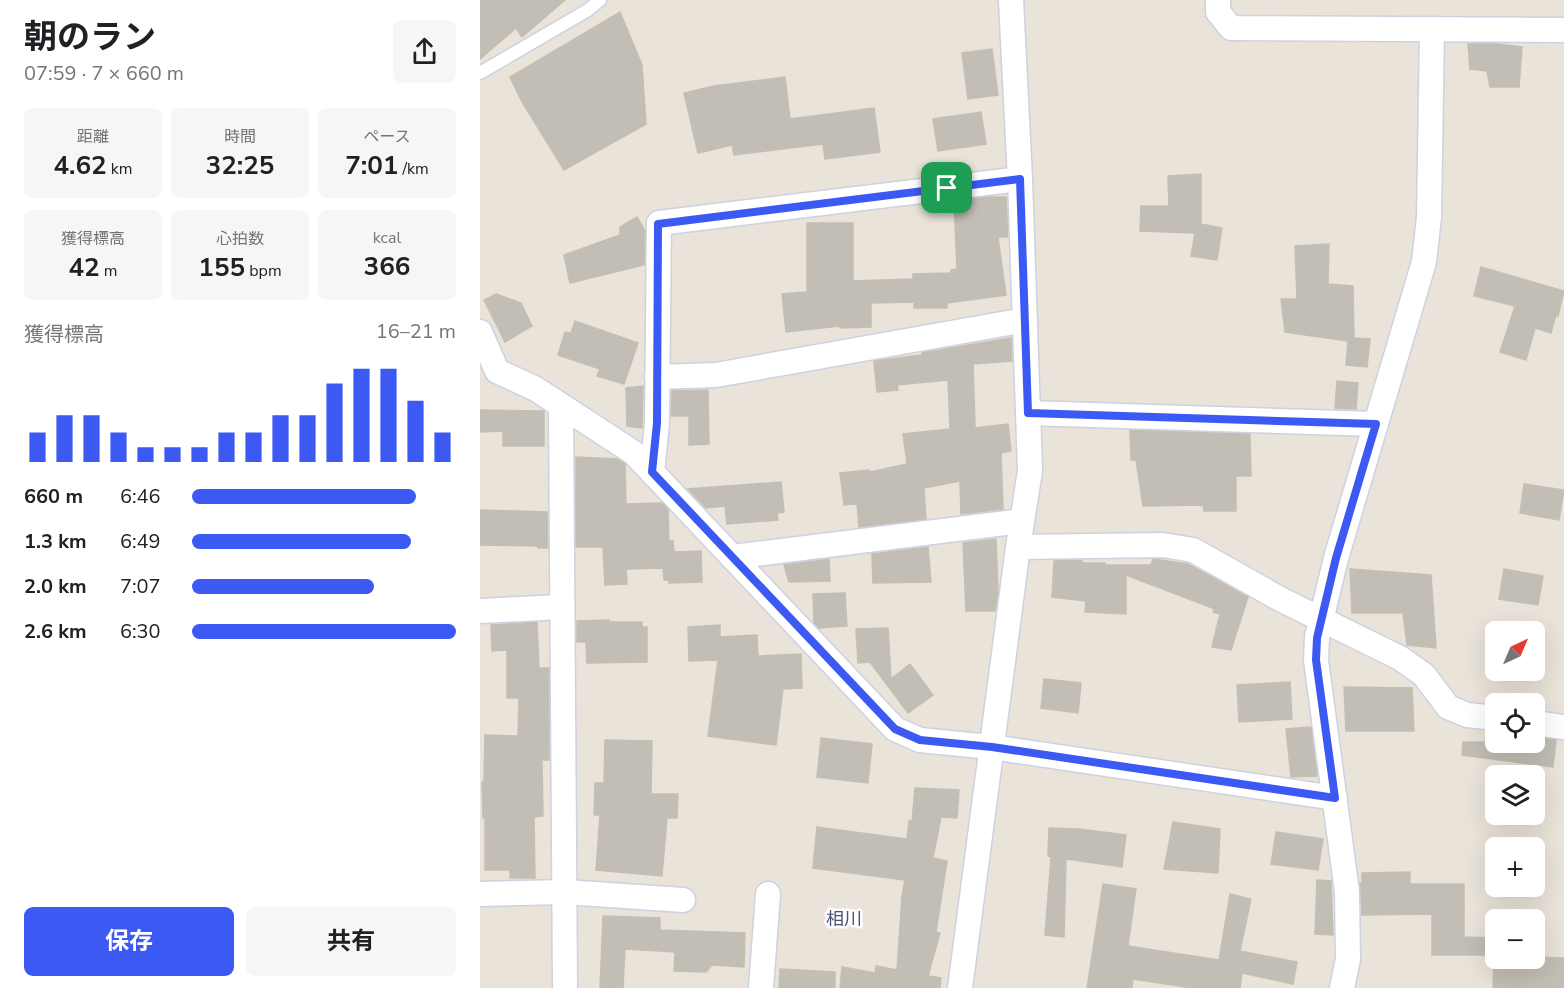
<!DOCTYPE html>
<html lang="ja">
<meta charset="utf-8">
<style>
body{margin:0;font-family:"Nunito Sans","Noto Sans JP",sans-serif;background:#f6f6f6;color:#202124;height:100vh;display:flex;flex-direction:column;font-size:22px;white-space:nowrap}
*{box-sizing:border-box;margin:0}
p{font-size:20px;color:#757577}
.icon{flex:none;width:33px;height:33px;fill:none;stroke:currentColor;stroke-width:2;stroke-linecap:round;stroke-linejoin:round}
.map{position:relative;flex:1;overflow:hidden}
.sheet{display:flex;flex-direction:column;background:#fff;width:480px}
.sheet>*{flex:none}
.needle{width:39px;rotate:44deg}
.controls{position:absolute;left:1005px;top:621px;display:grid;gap:12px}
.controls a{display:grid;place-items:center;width:60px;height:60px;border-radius:9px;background:#fff;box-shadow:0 6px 24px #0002;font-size:30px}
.pin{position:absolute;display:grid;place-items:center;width:51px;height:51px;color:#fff;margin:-26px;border-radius:12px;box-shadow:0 3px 9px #0006}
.round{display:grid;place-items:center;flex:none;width:63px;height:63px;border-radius:9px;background:#f6f6f6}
.headline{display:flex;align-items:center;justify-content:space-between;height:102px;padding:0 24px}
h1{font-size:33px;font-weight:700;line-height:45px}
.metrics{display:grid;grid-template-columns:repeat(3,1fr);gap:9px;height:102px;padding:6px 24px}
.metrics div{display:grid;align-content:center;border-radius:9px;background:#f6f6f6;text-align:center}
.metrics b{font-size:26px;font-weight:700}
.metrics small{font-size:16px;font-weight:400}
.metrics p{font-size:16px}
.chart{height:168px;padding:12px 24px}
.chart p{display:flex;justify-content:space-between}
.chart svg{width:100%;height:108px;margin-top:6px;stroke:#3c5af3;stroke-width:6}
.action{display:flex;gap:12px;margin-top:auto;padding:12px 24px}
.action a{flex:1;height:69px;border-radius:9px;background:#3c5af3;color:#fff;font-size:24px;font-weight:700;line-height:69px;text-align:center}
.action a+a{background:#f6f6f6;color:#202124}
ul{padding:0 24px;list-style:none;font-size:20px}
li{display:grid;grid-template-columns:96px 72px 1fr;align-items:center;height:45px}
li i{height:15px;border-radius:8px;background:#3c5af3}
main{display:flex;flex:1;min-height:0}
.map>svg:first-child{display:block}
.building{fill:#c2bdb5;stroke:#c4bfb3;stroke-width:1.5}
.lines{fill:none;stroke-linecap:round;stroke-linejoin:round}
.lane-casing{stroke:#ced1e0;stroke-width:15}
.street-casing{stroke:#ced1e0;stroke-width:27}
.lane{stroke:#fff;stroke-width:12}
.street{stroke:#fff;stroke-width:24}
.route-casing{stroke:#fff;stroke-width:12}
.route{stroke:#3c5af3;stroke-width:8}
.labels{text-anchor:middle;stroke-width:5;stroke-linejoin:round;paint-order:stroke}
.quarter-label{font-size:18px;fill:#4a5176;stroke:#fff}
</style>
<main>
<section class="sheet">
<div class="headline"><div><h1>朝のラン</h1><p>07:59 · 7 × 660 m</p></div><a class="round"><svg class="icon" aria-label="share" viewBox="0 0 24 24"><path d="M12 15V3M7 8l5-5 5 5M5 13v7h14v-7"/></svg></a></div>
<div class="metrics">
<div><p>距離</p><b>4.62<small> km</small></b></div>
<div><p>時間</p><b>32:25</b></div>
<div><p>ペース</p><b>7:01<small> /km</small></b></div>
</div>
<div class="metrics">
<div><p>獲得標高</p><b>42<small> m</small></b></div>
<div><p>心拍数</p><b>155<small> bpm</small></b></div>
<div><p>kcal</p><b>366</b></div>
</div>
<div class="chart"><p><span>獲得標高</span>16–21 m</p>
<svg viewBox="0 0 160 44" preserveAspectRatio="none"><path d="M5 44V32M15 44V25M25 44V25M35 44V32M45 44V38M55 44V38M65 44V38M75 44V32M85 44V32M95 44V25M105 44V25M115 44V12M125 44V6M135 44V6M145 44V19M155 44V32"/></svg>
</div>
<ul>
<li><b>660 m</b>6:46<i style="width:85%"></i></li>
<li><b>1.3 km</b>6:49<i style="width:83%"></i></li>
<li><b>2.0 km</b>7:07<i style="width:69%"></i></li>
<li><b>2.6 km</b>6:30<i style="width:100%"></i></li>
</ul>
<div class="action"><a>保存</a><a>共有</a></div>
</section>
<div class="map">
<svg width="1084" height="988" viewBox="0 0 1084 988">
<rect width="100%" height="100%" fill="#e9e3d9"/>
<g class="building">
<path d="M 0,0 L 85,0 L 42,37 L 36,28 L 0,59 Z"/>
<path d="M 140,12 L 162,65 L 166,124 L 84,170 L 42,102 L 30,77 Z"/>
<path d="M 988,44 L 1017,44 L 1042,47 L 1039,87 L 1010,87 L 1007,71 L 990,69 Z"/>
<path d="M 512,49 L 518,95 L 488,99 L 482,53 Z"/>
<path d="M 305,77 L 310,119 L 394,108 L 400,152 L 345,159 L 343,144 L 254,155 L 252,145 L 218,153 L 204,93 L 234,86 Z"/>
<path d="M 501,112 L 506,144 L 458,151 L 453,119 Z"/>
<path d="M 721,174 L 721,224 L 742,228 L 737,260 L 711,256 L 715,233 L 660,231 L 661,206 L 689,206 L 688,176 Z"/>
<path d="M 508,197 L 526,197 L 528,237 L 518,237 L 526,295 L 467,303 L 467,308 L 434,308 L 434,302 L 391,303 L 391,327 L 360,328 L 360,326 L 306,332 L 302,294 L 327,292 L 327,223 L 373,223 L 373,281 L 433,279 L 433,274 L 471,273 L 471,270 L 477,269 L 474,201 Z"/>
<path d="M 157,217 L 165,231 L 164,265 L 90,283 L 84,255 L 140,235 L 140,227 Z"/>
<path d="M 849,244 L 848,284 L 873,286 L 874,338 L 890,339 L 887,367 L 866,365 L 868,341 L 805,332 L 801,299 L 817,299 L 815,246 Z"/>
<path d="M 1001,267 L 1084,291 L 1078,316 L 1076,315 L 1071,333 L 1055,328 L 1046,360 L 1020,352 L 1035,306 L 994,296 Z"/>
<path d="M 16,294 L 41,303 L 52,326 L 25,342 L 4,300 Z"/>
<path d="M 95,321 L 158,343 L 144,384 L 117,376 L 120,369 L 78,355 L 85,332 L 91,333 Z"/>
<path d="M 531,338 L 532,361 L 493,364 L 495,428 L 528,424 L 531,451 L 521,453 L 523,509 L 481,514 L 480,481 L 444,488 L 446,519 L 379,527 L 377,504 L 364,505 L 360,473 L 389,470 L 390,472 L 427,464 L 423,434 L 470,429 L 468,380 L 417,385 L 418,390 L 397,392 L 394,361 L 442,355 L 442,353 Z"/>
<path d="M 857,381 L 878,383 L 876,409 L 855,408 Z"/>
<path d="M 163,386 L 162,428 L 147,426 L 146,388 Z"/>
<path d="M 228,390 L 229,444 L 209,445 L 209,416 L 191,416 L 192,391 Z"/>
<path d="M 0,410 L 64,411 L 64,446 L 23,446 L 23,431 L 0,432 Z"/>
<path d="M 650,430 L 770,434 L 771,476 L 756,476 L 756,511 L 724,511 L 723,505 L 663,506 L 656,460 L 651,460 Z"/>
<path d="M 96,457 L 137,459 L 145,464 L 146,504 L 182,503 L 188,509 L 189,541 L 193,541 L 194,552 L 221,551 L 222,582 L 189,583 L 189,580 L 184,580 L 183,568 L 146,569 L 147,584 L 125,585 L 123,547 L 96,547 Z"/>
<path d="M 301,482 L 304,512 L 297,513 L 298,520 L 247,524 L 245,506 L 226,508 L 208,489 Z"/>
<path d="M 1044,484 L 1084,490 L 1079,520 L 1040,513 Z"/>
<path d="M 0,510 L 67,512 L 68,548 L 58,548 L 58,546 L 0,545 Z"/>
<path d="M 516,539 L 518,593 L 515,611 L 486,611 L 483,543 Z"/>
<path d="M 448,547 L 451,582 L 393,583 L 392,554 Z"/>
<path d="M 349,559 L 350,581 L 309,582 L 304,565 Z"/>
<path d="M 673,559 L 708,564 L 768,597 L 751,650 L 732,647 L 740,614 L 733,612 L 735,609 L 646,575 L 646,614 L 605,612 L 606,601 L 572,597 L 574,561 L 602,560 L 602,563 L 625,563 L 625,565 L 671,565 Z"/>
<path d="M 870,569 L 951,575 L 956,648 L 927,645 L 923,613 L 872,613 Z"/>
<path d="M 1024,569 L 1063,576 L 1058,605 L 1019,599 Z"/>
<path d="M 365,593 L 367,626 L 339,628 L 334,623 L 333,594 Z"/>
<path d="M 129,620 L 129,622 L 162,622 L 162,627 L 167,627 L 167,662 L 107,663 L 106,642 L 97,642 L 97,621 Z"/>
<path d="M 57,622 L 59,668 L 69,668 L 69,760 L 62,760 L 63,816 L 54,817 L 55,878 L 30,878 L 30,870 L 5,870 L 5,818 L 3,818 L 2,782 L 4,781 L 5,735 L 38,736 L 39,698 L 27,698 L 27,650 L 12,651 L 11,625 Z"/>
<path d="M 240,625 L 240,637 L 277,635 L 278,656 L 321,654 L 322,688 L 303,689 L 296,745 L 228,736 L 238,660 L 209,661 L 208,627 Z"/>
<path d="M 408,628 L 411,679 L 430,664 L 453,695 L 428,713 L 390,662 L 378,663 L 376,629 Z"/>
<path d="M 564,679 L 601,683 L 598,713 L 561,708 Z"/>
<path d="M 810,682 L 812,719 L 759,722 L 757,685 Z"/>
<path d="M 864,687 L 932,688 L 934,731 L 866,731 Z"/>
<path d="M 831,727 L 837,776 L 811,777 L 806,729 Z"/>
<path d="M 1054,737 L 1076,740 L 1073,767 L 982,755 L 983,742 L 1054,742 Z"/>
<path d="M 341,738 L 392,744 L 388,783 L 337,777 Z"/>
<path d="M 125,740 L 172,741 L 171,794 L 198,794 L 197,818 L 187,818 L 182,876 L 116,870 L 120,815 L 114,815 L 115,783 L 124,783 Z"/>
<path d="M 435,788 L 479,790 L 477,818 L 461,817 L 453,858 L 467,861 L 456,932 L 460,933 L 448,976 L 461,978 L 460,988 L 360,988 L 362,967 L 395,973 L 396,966 L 417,970 L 422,896 L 425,880 L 333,868 L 337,827 L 427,839 L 429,821 L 432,821 Z"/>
<path d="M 693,822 L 740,829 L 738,873 L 684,869 Z"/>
<path d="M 569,828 L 599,829 L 646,835 L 642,867 L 586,859 L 584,937 L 565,935 L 571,858 L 583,858 L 568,856 Z"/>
<path d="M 796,832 L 843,839 L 838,870 L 791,864 Z"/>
<path d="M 930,872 L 930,884 L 984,884 L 984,937 L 1016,938 L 1016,955 L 952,955 L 952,914 L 882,915 L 880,883 L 882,883 L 882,873 Z"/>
<path d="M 837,880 L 851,881 L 853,935 L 835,934 Z"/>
<path d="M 623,884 L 656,889 L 648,946 L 739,960 L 750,894 L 771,899 L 760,951 L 817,962 L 813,984 L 762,973 L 760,988 L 712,988 L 653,979 L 652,988 L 607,988 Z"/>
<path d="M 123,916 L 180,918 L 180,930 L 265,933 L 264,967 L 232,965 L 226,972 L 194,971 L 195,952 L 145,949 L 143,988 L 120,988 Z"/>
<path d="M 1054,957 L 1084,958 L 1084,988 L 1013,988 L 1014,958 Z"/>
<path d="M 300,969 L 355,972 L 355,988 L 299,988 Z"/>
</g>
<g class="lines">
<g class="lane-casing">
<path id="lane" d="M 0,73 L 108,10 L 120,0"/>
</g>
<g class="street-casing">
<g id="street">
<path d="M 738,0 L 738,12 L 751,28 L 1084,30"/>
<path d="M 0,332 L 17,371 L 56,389 L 154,453 L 415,729 L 440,740 L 511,747 L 855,798"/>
<path d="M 177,377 L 236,375 L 545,320"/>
<path d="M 81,406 L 85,988"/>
<path d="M 548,413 L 896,424"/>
<path d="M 172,472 L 177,423 L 179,223 L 540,179"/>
<path d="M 538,547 L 683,545 L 713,550 L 802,600 L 920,658 L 944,675 L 968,707 L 987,715 L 1016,718"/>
<path d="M 252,557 L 542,521"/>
<path d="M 0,611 L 82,607"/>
<path d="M 1054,723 L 1084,727"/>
<path d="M 0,894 L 85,892 L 203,900"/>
<path d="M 281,988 L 288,894"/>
<path d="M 480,988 L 538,547 L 550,471 L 540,179 L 531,0"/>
<path d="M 862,988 L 868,959 L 867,892 L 836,660 L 837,637 L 856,558 L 944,262 L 949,217 L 952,29"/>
</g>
</g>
<use href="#lane" class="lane"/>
<use href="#street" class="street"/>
</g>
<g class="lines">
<g class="route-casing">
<path id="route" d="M 540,179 L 548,413 L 896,424 L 856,558 L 837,638 L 836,660 L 855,798 L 512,747 L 440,740 L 415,729 L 172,472 L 177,423 L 178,224 Z"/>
</g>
<use href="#route" class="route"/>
</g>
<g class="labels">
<g class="quarter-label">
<text x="364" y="925">相川</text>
</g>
</g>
</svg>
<div class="controls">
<a><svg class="needle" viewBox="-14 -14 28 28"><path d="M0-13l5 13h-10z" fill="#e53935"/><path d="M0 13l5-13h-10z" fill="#757577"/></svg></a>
<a><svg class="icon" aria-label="locate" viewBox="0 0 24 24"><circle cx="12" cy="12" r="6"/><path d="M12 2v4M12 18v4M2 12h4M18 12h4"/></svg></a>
<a><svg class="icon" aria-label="layers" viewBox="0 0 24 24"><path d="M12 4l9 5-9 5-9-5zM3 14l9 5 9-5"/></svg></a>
<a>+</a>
<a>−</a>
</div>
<div class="pin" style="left:467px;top:188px;background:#1e9e55"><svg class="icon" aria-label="arrive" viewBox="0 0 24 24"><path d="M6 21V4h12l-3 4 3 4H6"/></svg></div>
</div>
</main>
